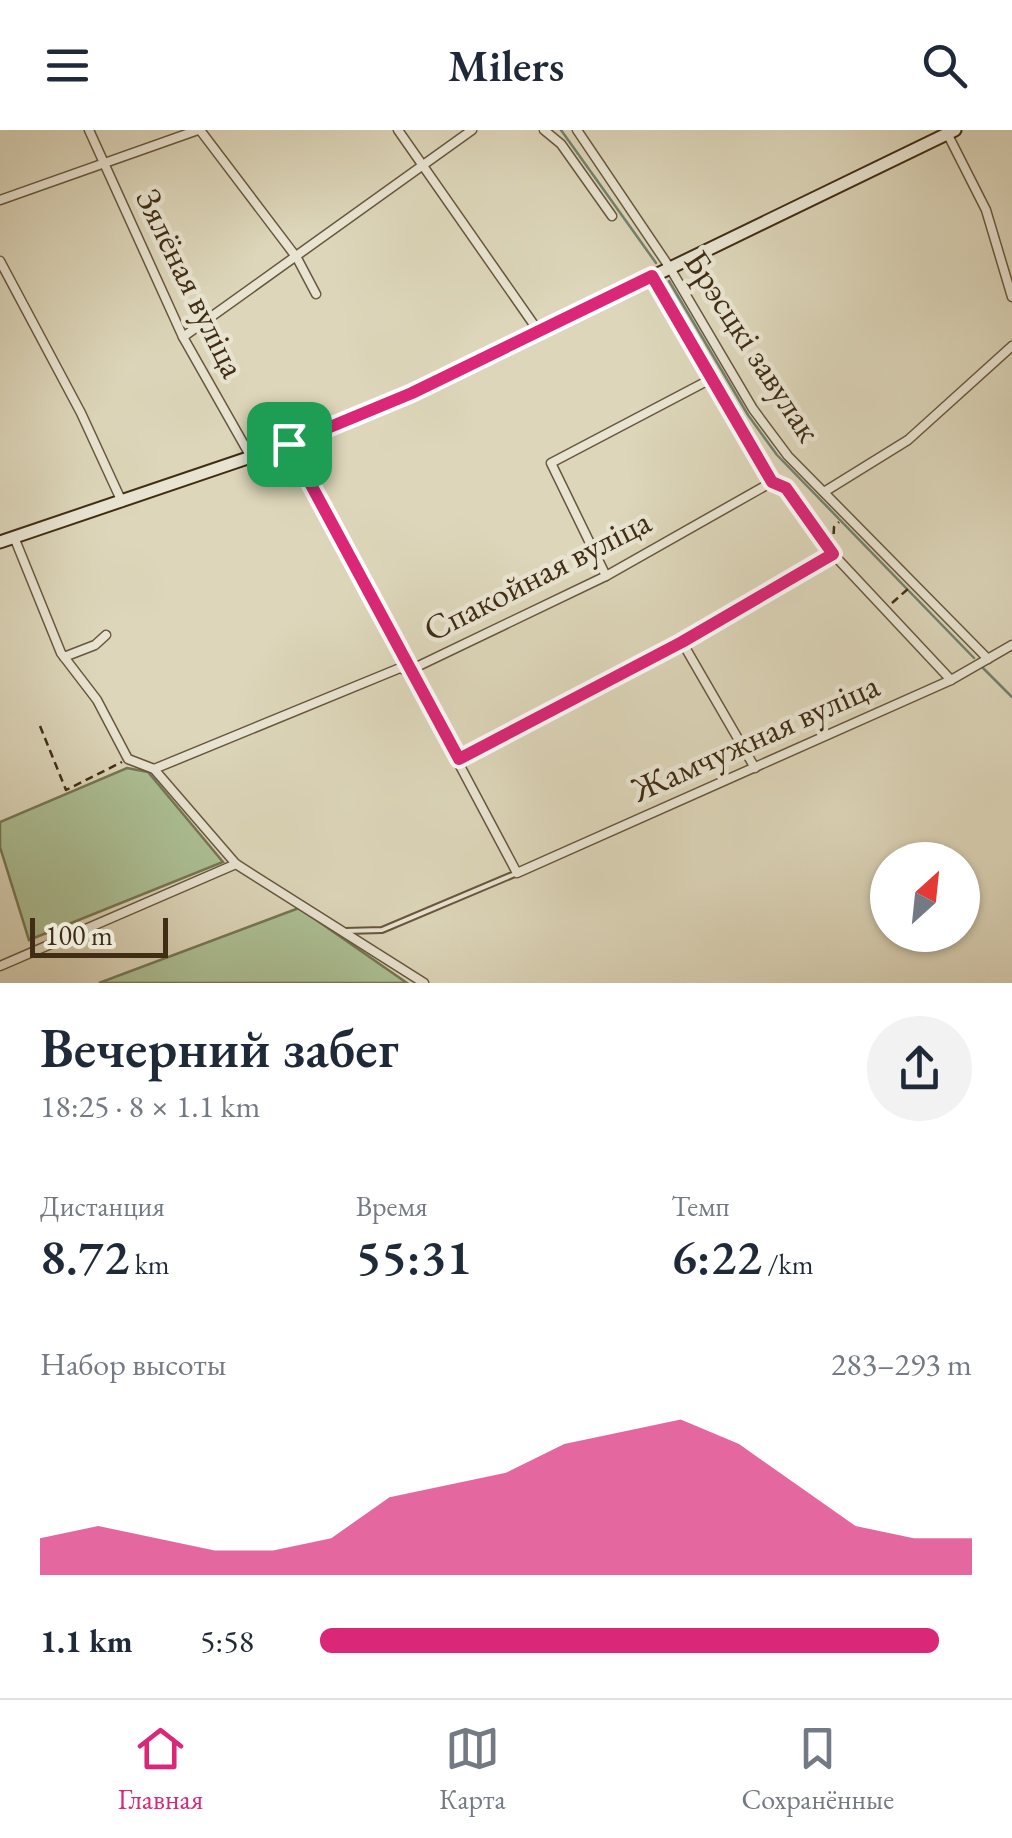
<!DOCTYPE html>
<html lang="ru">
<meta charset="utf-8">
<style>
body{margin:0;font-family:"EB Garamond",serif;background:#f2f2f3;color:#1f2937;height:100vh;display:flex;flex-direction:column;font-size:38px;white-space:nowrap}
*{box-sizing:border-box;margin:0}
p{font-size:32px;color:#747a83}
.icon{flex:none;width:55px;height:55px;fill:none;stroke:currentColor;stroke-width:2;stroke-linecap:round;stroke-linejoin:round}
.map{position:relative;height:853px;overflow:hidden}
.details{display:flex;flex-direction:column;background:#fff;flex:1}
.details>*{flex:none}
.needle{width:65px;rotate:27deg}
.fabs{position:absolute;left:870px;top:712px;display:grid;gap:20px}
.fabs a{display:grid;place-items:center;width:110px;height:110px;border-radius:50%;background:#fff;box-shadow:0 2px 8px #0004;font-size:50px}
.scale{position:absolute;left:30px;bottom:25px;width:138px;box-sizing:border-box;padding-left:10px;border:5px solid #402d14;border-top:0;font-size:28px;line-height:35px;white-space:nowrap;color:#402d14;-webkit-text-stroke:8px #e9e4d2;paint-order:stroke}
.pin{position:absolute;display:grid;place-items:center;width:85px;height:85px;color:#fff;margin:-42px;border-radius:20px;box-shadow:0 5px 15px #0006}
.round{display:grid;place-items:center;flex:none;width:105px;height:105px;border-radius:52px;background:#f2f2f3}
.overview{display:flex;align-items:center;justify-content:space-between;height:170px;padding:0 40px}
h1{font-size:55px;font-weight:600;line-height:75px}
.stats{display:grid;grid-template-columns:repeat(3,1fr);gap:15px;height:170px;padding:10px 40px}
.stats div{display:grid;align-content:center}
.stats b{font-size:50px;font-weight:600}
.stats small{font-size:28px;font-weight:400}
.stats p{font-size:28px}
.chart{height:280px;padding:20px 40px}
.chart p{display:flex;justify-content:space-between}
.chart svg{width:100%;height:180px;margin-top:10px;fill:#db2777;opacity:.7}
ul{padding:0 40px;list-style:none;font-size:32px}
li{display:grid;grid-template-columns:160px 120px 1fr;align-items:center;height:75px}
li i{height:25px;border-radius:12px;background:#db2777}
header{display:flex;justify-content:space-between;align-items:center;height:130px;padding:0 40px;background:#fff;font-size:45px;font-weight:600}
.menu{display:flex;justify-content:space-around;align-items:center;height:140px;border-top:2px solid #e0e1e3;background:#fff;font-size:28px;color:#747a83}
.menu a{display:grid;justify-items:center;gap:5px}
.menu .on{color:#db2777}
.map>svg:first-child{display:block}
.green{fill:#acbf94;stroke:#767654;stroke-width:2.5}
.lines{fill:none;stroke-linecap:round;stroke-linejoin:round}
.stream{stroke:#728170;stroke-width:2.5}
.lane-casing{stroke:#67573e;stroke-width:8}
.street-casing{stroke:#67573e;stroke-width:11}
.secondary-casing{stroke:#402d14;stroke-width:15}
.path{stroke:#402d14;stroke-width:2.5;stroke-dasharray:8 5;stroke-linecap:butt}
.lane{stroke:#e9e4d2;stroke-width:4}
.street{stroke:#e9e4d2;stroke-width:8}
.secondary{stroke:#e9e4d2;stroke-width:11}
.route-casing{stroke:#fff;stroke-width:20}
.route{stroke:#db2777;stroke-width:12}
.labels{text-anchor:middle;stroke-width:9;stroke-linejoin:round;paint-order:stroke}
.street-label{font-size:35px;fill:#402d14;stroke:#e9e4d2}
</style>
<header><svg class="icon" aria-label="menu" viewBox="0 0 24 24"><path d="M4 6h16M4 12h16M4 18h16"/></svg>Milers<svg class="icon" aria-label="search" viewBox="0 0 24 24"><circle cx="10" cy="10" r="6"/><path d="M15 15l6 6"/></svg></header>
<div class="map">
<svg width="1012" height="853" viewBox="0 0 1012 853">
<rect width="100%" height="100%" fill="#ddd6ba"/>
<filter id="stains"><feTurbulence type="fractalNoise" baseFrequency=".002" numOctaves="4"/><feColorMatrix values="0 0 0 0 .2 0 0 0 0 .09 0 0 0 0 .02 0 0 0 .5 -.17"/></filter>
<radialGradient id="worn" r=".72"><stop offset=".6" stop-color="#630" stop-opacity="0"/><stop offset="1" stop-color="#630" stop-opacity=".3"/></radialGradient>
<g class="green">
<path d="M 127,638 L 148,642 L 223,732 L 29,810 L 0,717 L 0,692 Z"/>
<path d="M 299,778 L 407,853 L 99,853 Z"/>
</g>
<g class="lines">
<g class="stream">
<path d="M 561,0 L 656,133"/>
<path d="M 669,151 L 748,285 L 777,325 L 974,528"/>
<path d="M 983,538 L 1012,567"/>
</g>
<g class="lane-casing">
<path id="lane" d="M 345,801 L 382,800 L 517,743"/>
</g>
<g class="street-casing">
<g id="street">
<path d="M 89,0 L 183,207 L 251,327"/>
<path d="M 200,0 L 297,128 L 316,164"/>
<path d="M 398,0 L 539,202"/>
<path d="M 544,0 L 561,14 L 612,86"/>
<path d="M 577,0 L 670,138 L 753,279 L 788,326 L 988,529"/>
<path d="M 947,3 L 986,80 L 1012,167"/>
<path d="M 0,70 L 198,0"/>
<path d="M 0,131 L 81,283 L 122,372"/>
<path d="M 183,207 L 472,0"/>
<path d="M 289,314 L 517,743 L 951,550 L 1012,515"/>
<path d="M 824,362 L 908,310 L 1012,216"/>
<path d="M 14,407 L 61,523 L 97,570 L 128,629 L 154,639 L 236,734 L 424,853"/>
<path d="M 606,446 L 551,333 L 709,250"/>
<path d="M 682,512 L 755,638"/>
<path d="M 64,527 L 95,515 L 106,505"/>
<path d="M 459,629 L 682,512 L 833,424 L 951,550"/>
<path d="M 154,639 L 400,538 L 408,541 L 606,446 L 772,352 L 652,146"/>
<path d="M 0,836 L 236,734"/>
</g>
</g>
<g class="secondary-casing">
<path id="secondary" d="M 0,412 L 289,314 L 412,263 L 955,0"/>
</g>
<g class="path">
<path d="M 779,355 L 786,358 L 829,418"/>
<path d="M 833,417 L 834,397 L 839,392"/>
<path d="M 892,473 L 909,458"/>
<path d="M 40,596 L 66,660 L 122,632"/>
</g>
<use href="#lane" class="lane"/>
<use href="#street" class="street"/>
<use href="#secondary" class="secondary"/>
</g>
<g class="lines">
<g class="route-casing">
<path id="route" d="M 652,146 L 772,352 L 786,358 L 833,424 L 682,512 L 459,629 L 289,314 L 412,263 Z"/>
</g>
<use href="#route" class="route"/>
</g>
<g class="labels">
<g class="street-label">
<text transform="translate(191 153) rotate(64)" y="12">Зялёная вуліца</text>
<text transform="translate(753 216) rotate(57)" y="12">Брэсцкі завулак</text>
<text transform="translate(537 445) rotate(-27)" y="12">Спакойная вуліца</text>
<text transform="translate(755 607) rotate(-24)" y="12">Жамчужная вуліца</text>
</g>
</g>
<rect width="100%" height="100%" filter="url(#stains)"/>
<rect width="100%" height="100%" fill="url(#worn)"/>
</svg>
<div class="fabs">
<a><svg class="needle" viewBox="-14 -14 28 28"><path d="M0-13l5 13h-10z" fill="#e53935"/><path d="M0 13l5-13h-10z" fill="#747a83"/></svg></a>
</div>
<div class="scale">100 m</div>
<div class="pin" style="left:289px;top:314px;background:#1e9e55"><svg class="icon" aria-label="arrive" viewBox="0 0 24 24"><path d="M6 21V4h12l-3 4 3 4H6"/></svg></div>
</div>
<section class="details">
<div class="overview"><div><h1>Вечерний забег</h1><p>18:25 · 8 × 1.1 km</p></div><a class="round"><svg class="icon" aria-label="share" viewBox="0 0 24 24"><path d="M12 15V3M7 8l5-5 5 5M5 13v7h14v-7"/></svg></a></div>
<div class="stats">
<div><p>Дистанция</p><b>8.72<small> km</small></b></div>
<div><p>Время</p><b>55:31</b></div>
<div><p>Темп</p><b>6:22<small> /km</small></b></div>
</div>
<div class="chart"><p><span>Набор высоты</span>283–293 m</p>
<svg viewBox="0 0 160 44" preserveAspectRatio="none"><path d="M0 44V35L10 32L20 35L30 38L40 38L50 35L60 25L70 22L80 19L90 12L100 9L110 6L120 12L130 22L140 32L150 35L160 35V44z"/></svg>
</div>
<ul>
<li><b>1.1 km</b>5:58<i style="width:95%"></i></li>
</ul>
</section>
<nav class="menu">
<a class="on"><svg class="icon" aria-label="home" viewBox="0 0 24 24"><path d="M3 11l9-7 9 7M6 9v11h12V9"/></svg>Главная</a>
<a><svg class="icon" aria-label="map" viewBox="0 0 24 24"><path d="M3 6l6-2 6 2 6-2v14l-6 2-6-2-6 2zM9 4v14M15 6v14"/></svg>Карта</a>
<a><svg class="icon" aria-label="saved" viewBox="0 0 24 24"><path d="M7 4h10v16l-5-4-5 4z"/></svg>Сохранённые</a>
</nav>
